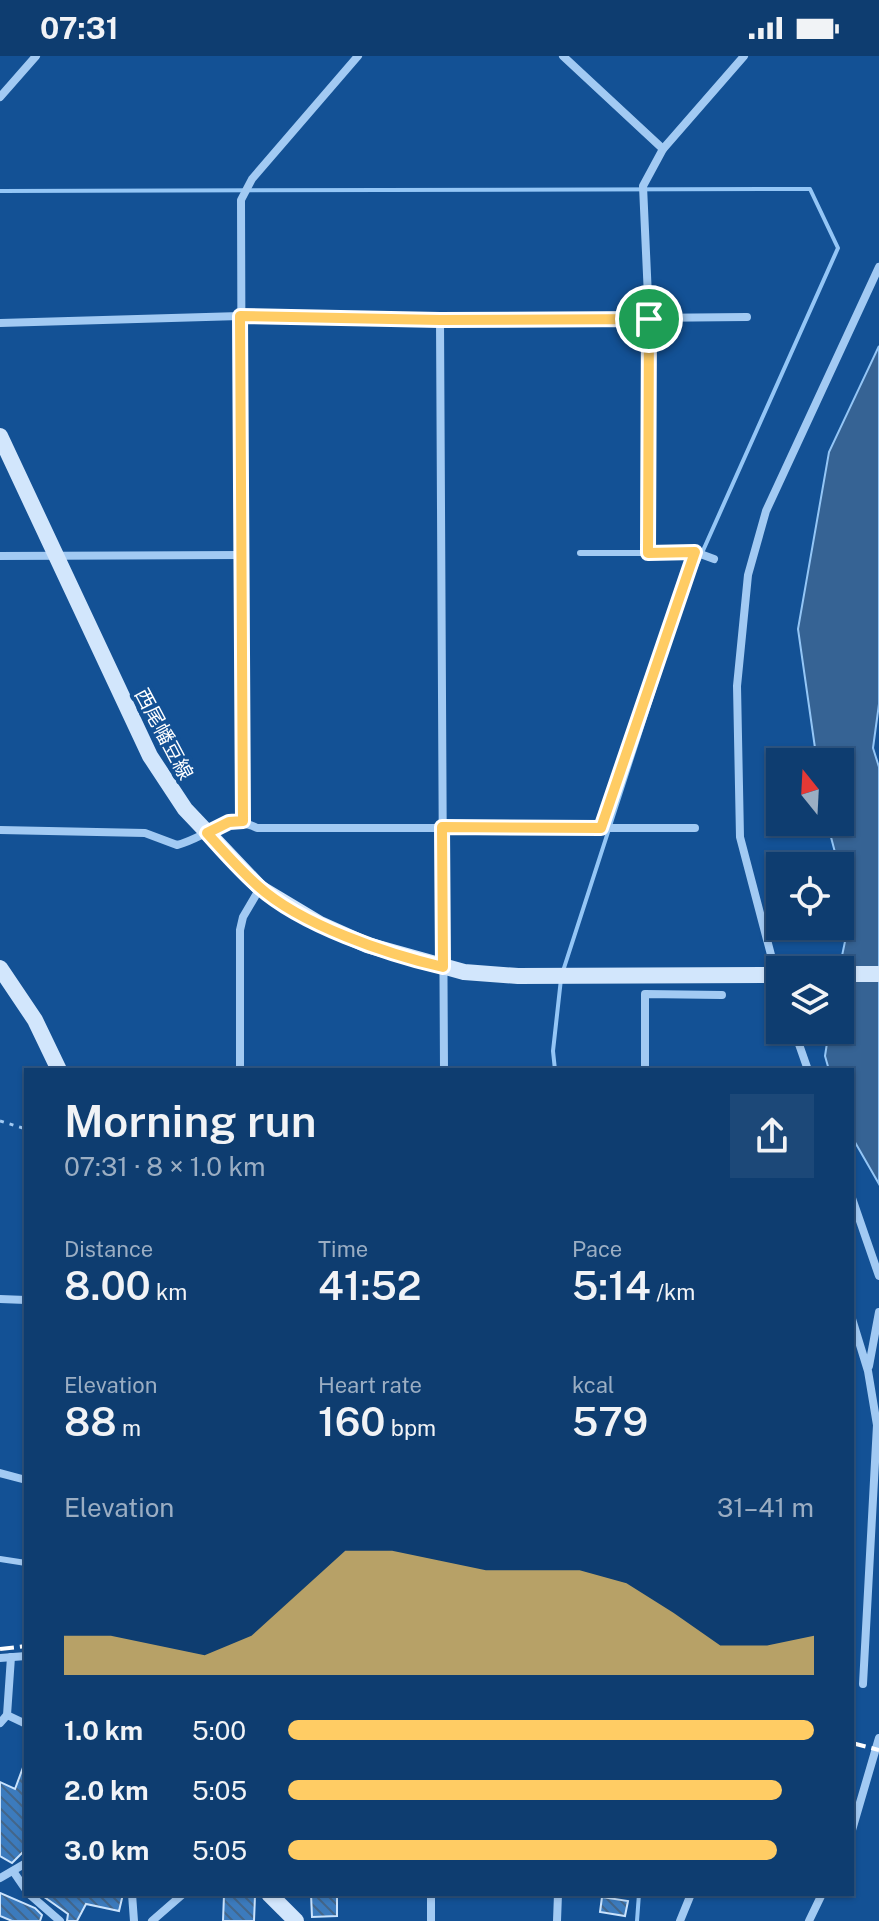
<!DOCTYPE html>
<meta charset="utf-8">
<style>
body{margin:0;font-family:"Public Sans","Noto Sans JP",sans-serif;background:#1c4878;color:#f1f3f6;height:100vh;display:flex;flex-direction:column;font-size:30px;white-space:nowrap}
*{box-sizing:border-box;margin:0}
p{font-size:26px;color:#9baec3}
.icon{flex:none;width:44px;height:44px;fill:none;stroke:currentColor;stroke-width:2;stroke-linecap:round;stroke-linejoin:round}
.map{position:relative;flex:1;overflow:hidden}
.panel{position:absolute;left:24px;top:1012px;width:830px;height:828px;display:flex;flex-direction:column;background:#0e3d70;border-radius:0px;box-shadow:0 2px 6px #0004,0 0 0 2px #2e5683}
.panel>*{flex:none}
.needle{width:52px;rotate:342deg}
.tools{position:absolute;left:766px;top:692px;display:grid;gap:16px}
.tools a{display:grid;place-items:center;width:88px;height:88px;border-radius:0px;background:#0e3d70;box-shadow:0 2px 6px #0004,0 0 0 2px #2e5683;font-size:40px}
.pin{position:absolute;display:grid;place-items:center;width:68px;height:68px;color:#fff;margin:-34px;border:4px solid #fff;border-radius:50%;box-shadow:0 2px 8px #0007}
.round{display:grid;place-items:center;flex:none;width:84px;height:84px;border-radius:0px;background:#1c4878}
.head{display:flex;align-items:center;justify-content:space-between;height:136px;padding:0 40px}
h1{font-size:44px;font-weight:600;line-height:60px}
.stats{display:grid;grid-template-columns:repeat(3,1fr);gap:12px;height:136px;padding:8px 40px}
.stats div{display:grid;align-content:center}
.stats b{font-size:40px;font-weight:600}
.stats small{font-size:22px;font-weight:400}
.stats p{font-size:22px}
.chart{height:224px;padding:16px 40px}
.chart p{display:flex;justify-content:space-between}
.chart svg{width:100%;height:144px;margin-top:8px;fill:#ffcc64;opacity:.7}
ul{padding:0 40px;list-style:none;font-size:26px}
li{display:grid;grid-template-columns:128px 96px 1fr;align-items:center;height:60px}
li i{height:20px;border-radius:10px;background:#ffcc64}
.status{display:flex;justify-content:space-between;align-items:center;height:56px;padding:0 40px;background:#0e3d70;direction:ltr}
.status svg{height:22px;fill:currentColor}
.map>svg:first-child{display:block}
.water{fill:#366394;stroke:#94c6f6;stroke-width:2}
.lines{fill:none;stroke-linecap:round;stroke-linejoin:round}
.stream{stroke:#94c6f6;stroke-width:4}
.building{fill:url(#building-back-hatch);stroke:#cae3fd;stroke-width:2}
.path{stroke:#a2caf3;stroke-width:3;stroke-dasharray:4 6;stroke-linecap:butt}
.lane{stroke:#a2caf3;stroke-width:6}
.street{stroke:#a2caf3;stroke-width:8}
.secondary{stroke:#d2e6fc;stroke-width:16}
.rail{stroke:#fff;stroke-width:4;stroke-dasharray:14 6;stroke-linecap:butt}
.secondary-bridge{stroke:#d2e6fc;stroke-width:16}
.route-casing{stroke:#fff;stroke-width:16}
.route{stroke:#ffcc64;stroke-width:10}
.labels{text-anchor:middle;stroke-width:8;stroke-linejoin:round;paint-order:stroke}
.street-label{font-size:20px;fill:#fff;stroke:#135195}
</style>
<div class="status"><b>07:31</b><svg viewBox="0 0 49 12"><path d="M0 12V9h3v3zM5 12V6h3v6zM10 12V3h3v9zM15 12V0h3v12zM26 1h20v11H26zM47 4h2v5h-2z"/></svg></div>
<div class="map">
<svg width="879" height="1865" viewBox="0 0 879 1865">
<defs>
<pattern id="building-back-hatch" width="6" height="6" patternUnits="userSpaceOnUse" patternTransform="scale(2)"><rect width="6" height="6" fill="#3c7bbd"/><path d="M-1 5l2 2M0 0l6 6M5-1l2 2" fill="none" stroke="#43668a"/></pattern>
</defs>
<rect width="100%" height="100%" fill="#135195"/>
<path class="water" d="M 879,290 L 879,648 L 873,692 L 879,711 L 879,1128 L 852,1081 L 852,1014 L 829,1014 L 825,1000 L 829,974 L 840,974 L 839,914 L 851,857 L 827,766 L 840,766 L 840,706 L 817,706 L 798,573 L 829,396 Z"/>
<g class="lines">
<g class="stream">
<path d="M 0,135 L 810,133 L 838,192 L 689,526 L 563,915"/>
<path d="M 555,1014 L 553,995 L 561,923"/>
<path d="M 637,1865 L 639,1838"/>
</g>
</g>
<g class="building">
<path d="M 25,1706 L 26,1793 L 12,1807 L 0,1800 L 0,1726 L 15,1733 Z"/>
<path d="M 0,1837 L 35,1852 L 42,1859 L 40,1865 L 12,1865 L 0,1860 Z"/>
<path d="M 40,1838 L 123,1838 L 119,1855 L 86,1848 L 77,1865 L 67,1865 L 68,1858 Z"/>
<path d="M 311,1838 L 337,1838 L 337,1860 L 312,1861 Z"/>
<path d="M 224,1839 L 255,1840 L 254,1865 L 223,1865 Z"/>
<path d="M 602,1841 L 628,1845 L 625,1860 L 600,1856 Z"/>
</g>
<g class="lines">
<path class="path" d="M 0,1065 L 26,1073"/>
<g class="lane">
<path d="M 580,497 L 648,497"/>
<path d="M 0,1503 L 26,1507"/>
</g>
<g class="street">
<path d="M 563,0 L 663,93"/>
<path d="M 0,41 L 36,0"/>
<path d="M 440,264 L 444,1014"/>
<path d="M 0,267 L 240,260 L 440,264 L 747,261"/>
<path d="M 695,496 L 714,503"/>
<path d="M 0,500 L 242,499"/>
<path d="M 243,765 L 241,144 L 252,123 L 358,0"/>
<path d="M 601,772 L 695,496 L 648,497 L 649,263 L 643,130 L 663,93 L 744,0"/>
<path d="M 0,774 L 145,777 L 177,789 C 206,782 227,756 257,772 L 695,772"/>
<path d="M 780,933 L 740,781 L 737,630 L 748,519 L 766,455 L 879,211"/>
<path d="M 794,974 L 808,1014"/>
<path d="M 240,1014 L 240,874 L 243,861 L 260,832"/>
<path d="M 645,1014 L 645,938 L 722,939"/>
<path d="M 852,1142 L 879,1220"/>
<path d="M 0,1243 L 26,1244"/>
<path d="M 852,1263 L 868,1315 L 877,1369 L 863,1628"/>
<path d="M 869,1310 L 879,1256"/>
<path d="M 0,1417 L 26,1424"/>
<path d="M 0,1602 L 26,1600"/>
<path d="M 7,1659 L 26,1668"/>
<path d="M 0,1667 L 7,1659 L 11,1601"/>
<path d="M 852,1774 L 879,1682"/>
<path d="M 13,1815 L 26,1834"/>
<path d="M 0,1822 L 26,1807"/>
<path d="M 29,1838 L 60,1865"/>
<path d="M 132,1838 L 134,1865"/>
<path d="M 431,1838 L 431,1865"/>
<path d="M 152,1865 L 183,1838"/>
<path d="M 557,1865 L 558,1838"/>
<path d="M 680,1865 L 691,1838"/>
<path d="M 809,1865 L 822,1838"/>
</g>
<g class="secondary">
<path d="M 0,380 L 150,700 L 185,753 L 260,832 L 320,868 L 367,889 L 464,916 L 518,920 L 769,919"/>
<path d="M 0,912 L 35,964 L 59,1014"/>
<path d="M 840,918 L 879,918"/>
<path d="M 269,1838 L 296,1865"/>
</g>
<g class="rail">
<path d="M 0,1593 L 26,1590"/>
<path d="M 852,1687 L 879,1694"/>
</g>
<path class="secondary-bridge" d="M 769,919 L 780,919"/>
</g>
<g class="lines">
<g class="route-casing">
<path id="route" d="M 240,260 L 440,264 L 649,263 L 648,497 L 695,496 L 601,772 L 442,771 L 443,911 C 387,898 301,869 258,830 C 240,814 223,795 207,777 L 229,766 L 243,765 Z"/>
</g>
<use href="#route" class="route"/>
</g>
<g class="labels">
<g class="street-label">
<text transform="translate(164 678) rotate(62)" y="7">西尾幡豆線</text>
</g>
</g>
</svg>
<div class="tools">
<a><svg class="needle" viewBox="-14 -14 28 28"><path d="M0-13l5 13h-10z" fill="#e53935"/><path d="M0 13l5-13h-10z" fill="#9baec3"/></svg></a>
<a><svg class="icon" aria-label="locate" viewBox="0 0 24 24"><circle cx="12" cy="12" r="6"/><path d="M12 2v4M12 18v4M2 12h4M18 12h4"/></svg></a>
<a><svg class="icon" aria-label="layers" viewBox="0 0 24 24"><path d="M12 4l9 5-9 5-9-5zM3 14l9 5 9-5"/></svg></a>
</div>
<div class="pin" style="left:649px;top:263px;background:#1e9e55"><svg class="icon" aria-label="arrive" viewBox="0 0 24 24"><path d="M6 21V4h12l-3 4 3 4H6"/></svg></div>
<section class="panel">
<div class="head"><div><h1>Morning run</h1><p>07:31 · 8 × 1.0 km</p></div><a class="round"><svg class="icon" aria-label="share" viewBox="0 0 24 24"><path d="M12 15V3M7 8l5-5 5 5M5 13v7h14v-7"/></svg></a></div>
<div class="stats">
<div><p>Distance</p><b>8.00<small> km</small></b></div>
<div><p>Time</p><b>41:52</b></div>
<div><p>Pace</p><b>5:14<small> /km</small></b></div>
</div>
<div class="stats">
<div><p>Elevation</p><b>88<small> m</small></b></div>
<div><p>Heart rate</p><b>160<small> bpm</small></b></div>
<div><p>kcal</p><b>579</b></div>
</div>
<div class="chart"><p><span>Elevation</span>31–41 m</p>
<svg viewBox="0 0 160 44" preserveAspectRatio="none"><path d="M0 44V32L10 32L20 35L30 38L40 32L50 19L60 6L70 6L80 9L90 12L100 12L110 12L120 16L130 25L140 35L150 35L160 32V44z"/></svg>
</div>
<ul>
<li><b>1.0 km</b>5:00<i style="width:100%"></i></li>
<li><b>2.0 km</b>5:05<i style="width:94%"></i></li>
<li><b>3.0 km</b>5:05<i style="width:93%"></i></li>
</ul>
</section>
</div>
